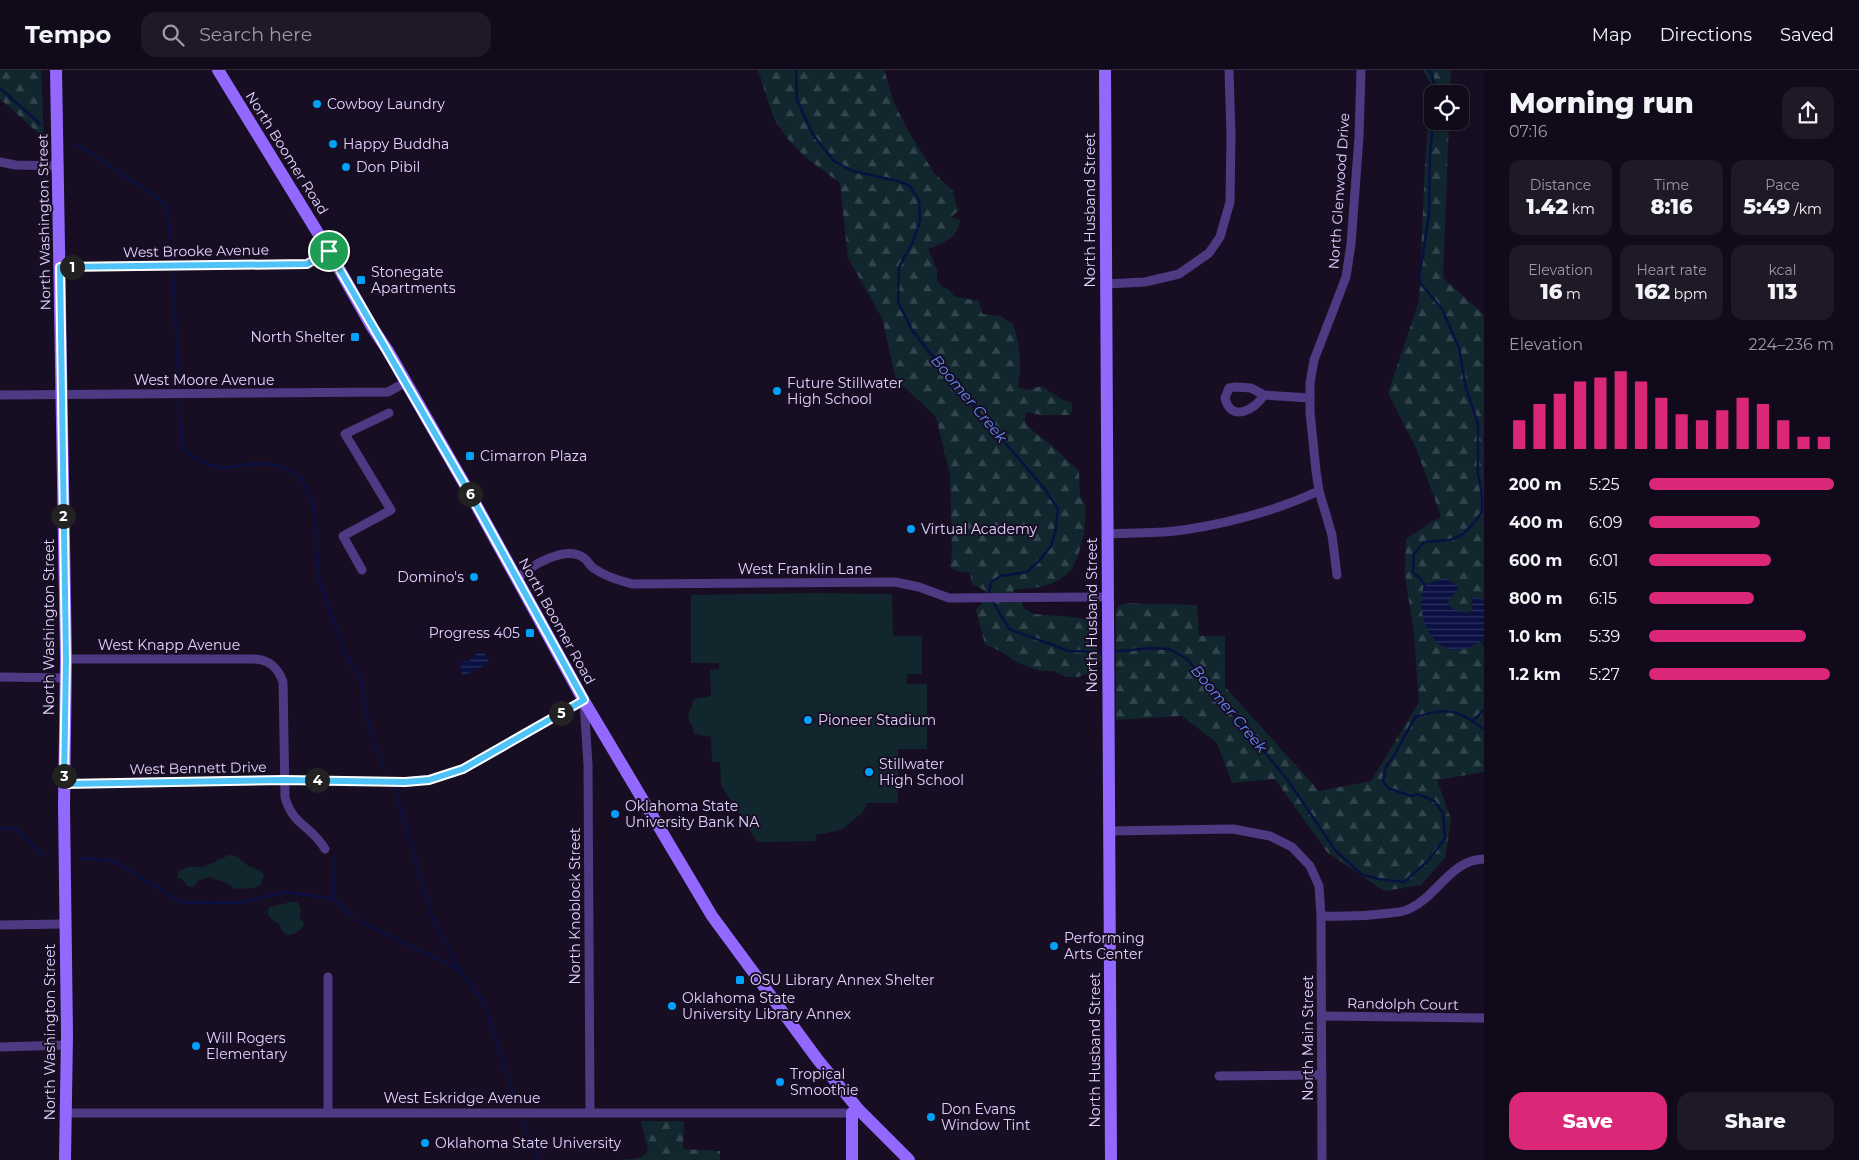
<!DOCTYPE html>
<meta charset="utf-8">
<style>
body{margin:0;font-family:Montserrat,sans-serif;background:#1e1827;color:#f1f3f6;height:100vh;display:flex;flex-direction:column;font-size:19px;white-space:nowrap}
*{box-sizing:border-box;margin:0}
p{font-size:16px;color:#9c9aa2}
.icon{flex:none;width:28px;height:28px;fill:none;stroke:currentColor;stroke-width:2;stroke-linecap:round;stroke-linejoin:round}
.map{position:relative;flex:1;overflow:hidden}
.side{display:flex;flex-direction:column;background:#110a1a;width:375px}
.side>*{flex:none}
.controls{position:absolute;left:1424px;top:15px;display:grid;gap:10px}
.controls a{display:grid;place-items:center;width:45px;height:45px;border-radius:10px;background:#110a1a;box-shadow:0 2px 12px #0003,0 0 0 1px #302b39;font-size:25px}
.pin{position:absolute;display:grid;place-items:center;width:42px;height:42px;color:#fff;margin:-21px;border:2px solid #fff;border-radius:50%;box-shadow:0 1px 5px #0007}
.km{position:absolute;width:25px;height:25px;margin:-12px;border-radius:50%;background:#222;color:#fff;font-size:14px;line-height:25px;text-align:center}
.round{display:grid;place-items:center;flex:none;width:52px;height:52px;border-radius:15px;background:#1e1827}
.overview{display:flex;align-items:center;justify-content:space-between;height:85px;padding:0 25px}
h1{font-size:28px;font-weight:800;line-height:38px}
.metrics{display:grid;grid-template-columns:repeat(3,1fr);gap:8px;height:85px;padding:5px 25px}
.metrics div{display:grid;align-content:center;border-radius:12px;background:#1e1827;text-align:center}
.metrics b{font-size:21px;font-weight:800}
.metrics small{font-size:14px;font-weight:400}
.metrics p{font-size:14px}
.chart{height:140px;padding:10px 25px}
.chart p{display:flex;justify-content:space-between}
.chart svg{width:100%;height:90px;margin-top:5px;stroke:#db2777;stroke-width:6}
.cta{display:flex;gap:10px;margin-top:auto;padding:10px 25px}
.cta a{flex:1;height:58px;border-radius:15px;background:#db2777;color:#fff;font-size:20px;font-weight:800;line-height:58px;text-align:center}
.cta a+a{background:#1e1827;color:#f1f3f6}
ul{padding:0 25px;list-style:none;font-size:16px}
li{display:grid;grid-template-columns:80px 60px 1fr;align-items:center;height:38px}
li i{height:12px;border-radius:6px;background:#db2777}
header{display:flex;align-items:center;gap:30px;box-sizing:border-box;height:70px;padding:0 25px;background:#110a1a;border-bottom:1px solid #302b39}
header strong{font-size:24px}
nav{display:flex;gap:28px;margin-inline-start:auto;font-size:18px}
.search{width:350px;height:45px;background:#1e1827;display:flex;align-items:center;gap:12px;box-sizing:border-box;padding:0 18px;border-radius:15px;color:#9c9aa2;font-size:19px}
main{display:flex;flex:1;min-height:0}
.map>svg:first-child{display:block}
.forest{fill:url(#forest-firs)}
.park{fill:#11272d}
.water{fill:url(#water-rules)}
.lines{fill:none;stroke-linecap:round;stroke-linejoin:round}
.stream{stroke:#0a1041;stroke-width:2.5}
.street{stroke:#4f3982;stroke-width:9}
.secondary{stroke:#9368fe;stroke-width:12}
.route-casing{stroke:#fff;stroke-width:10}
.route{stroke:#4fc3f7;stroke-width:6}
.poi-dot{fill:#01a1fa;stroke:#170e23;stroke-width:2}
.labels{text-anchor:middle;stroke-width:4;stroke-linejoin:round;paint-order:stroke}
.poi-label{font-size:14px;fill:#e2d1ff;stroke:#170e23;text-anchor:start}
.street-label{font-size:14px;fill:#e2d1ff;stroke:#170e23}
.water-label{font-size:15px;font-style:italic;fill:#5f8bfe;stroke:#170e23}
</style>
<header>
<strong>Tempo</strong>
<div class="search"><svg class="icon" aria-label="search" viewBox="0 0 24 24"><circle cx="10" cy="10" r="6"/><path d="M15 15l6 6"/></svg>Search here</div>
<nav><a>Map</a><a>Directions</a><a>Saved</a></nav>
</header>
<main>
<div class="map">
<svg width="1484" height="1090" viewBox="0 0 1484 1090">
<defs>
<pattern id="forest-firs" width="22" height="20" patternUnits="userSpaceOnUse" patternTransform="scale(1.25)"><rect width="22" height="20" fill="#11272d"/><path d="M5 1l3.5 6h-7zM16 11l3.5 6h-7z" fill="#33454c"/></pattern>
<pattern id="water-rules" width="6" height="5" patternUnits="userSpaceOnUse" patternTransform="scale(1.25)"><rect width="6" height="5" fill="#0a1041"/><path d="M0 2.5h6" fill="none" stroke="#2d325e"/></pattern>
</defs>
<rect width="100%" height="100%" fill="#170e23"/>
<g class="forest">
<path d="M 0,0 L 41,0 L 44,68 L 0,29 Z"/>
<path d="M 758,0 L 884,0 L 894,33 L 909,62 L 934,103 L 953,121 L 956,134 L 959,140 L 951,147 L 960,150 C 958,168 943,173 928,179 L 937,200 L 937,211 L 942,217 L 948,219 L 955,227 L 979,231 L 982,244 L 1000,246 L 1013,254 C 1020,275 1022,295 1018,317 L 1029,320 L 1041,316 L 1063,330 L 1072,333 L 1072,340 L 1069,345 L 1041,345 L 1026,342 L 1025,352 L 1033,361 L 1050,374 L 1079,401 L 1080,426 L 1086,437 L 1084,463 L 1078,486 L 1072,499 L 1061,509 L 1050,514 L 1040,517 L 1013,520 L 1025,539 L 1034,544 L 1072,547 L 1098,551 L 1097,565 L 1093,571 L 1102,589 L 1094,601 L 1078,607 L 1066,607 L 1053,601 L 1041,601 L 1018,593 L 1000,581 L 985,574 L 976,540 L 985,530 L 986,521 L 972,514 L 970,502 L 960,502 L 950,497 L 952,483 L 950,405 L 936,347 L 896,309 L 882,248 L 848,188 L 840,113 L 805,87 L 788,69 L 774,49 Z"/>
<path d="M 1423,0 L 1451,0 L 1450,24 L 1432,24 L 1432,51 L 1449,51 L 1443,208 L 1484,245 L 1484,702 L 1437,710 L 1451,749 L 1445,788 L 1421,815 L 1384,821 L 1327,782 L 1275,709 L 1232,713 L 1217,673 L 1182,646 L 1116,650 L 1116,540 L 1119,536 L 1125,533 L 1197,535 L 1199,566 L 1225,566 L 1225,617 L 1319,721 L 1371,711 L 1419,632 L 1414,563 L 1405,505 L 1406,469 L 1441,446 L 1416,378 L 1388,323 L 1419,231 L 1425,95 L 1431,15 Z"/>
<path d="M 641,1051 L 684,1051 L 683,1079 L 720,1081 L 720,1090 L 620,1090 C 631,1089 643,1090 648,1080 Z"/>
</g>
<g class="park">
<path d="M 816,523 L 892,524 L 893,566 L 922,566 L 922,604 L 907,604 L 907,614 L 927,614 L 927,679 L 898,679 L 898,733 L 867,733 L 862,743 L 841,760 L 816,765 L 816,771 L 757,772 L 721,715 L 720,692 L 712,692 L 711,667 L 694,664 L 692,654 L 690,654 L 688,646 L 694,629 L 711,626 L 710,600 L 719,599 L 719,593 L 691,593 L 691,525 Z"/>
<path d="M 229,785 C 239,786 240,790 247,795 C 253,799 259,798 264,805 L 261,815 L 254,818 L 235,819 L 226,813 L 209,807 L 198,811 L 193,817 L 188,817 L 183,810 L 177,807 L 178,802 L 187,797 L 204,797 Z"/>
<path d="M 292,832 L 297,832 C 302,837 301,842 299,849 L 303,851 L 304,855 C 302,860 293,866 287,865 L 282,861 L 279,854 C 272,849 265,847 269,837 Z"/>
</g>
<g class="water">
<path d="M 1445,508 L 1458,516 L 1458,521 L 1447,531 L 1451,538 L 1466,543 L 1473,540 L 1472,532 L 1473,527 L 1484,529 L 1484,568 C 1443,603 1412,554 1424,515 Z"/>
<path d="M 478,582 L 485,584 L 490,593 L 463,606 L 460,601 L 462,599 L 459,593 L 462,591 L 469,591 Z"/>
</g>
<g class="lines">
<g class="stream">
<path d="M 796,0 L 797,30 L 813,65 L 834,91 L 852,101 L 898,111 L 910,116 L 919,130 L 920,151 L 913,172 L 899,197 L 898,232 L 912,260 L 957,317 L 1044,418 L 1058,439 L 1055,463 L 1051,476 L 1038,492 L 1027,502 L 1001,506 L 991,512 L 989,522 L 990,525"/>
<path d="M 1428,0 L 1432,4 L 1436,24"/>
<path d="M 0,18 L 40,54"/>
<path d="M 77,74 L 165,133 L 168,142 L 172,189"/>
<path d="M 173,204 L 179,317"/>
<path d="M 180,331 L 182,379 L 203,393 L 223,398 L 251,394 L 270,394 L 282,397 L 300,407 L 313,430 L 319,509 L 345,584 L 361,608 L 365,638 L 372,666 L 384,699"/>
<path d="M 1425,516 L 1420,508 L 1413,503 L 1414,484 L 1424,472 L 1450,470 L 1462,465 L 1474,453 L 1482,442 L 1482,426 L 1478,403 L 1478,354 L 1466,318 L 1459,278 L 1442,239 L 1421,214 L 1419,209 L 1429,145 L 1430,85 L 1433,51"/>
<path d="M 992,530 L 1009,559 L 1069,581 L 1103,582"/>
<path d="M 1480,569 L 1484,574"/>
<path d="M 1111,582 L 1151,578 L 1169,579 L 1187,589 L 1287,709 L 1335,780 L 1361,804 L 1379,809 L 1404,812 L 1428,791 L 1445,768 L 1443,743 L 1434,731 L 1418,724 L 1411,726 L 1388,718 L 1383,711 L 1386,697 L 1395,684 L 1415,647 C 1448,638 1456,638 1484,659"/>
<path d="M 1473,651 L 1484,640"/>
<path d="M 395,719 L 431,844 L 460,900 L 485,934 L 516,1034"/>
<path d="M 0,759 L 15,758 L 43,785"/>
<path d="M 335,786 L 333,829 L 352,846"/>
<path d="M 80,788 L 114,791 L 181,832 L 238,833 L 286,822 L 333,829"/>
<path d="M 360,851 L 460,900"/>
<path d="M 521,1050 L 539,1090"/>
</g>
<g class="street">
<path d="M 0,92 L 15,95 L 59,96"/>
<path d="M 60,197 L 307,194 L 329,181"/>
<path d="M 1105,214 L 1145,212 L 1179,204 L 1209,183 L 1220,167 L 1230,132 L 1231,65 L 1229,0"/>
<path d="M 0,325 L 388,322 L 406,312"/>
<path d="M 1264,325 C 1255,340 1231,353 1225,328 L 1229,318 L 1235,317 L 1251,318 L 1264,325 L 1310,328"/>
<path d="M 1107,464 C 1132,462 1159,464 1183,460 C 1230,453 1277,440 1319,421"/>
<path d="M 362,500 L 343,466 L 391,440 L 345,364 L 389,343"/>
<path d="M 1337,505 L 1332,465 L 1319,421 L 1316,401 L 1310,342 L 1310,313 L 1314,290 L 1346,207 L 1351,174 L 1359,67 L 1361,0"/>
<path d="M 517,509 C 530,496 566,474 584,488 C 587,490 589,494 592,497 C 604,506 618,510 632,514 L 895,512 L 919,517 L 949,528 L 1107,527"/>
<path d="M 66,589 L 255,589 C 270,590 278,598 283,612 L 285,727 C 292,755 312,756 325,779"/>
<path d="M 0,607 L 65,608"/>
<path d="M 64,714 L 284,710 L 405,712 L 429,710 L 463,699 L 584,631 L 588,695 L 590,1042"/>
<path d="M 1109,761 L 1233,759 L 1270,766 L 1292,777 L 1310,796 L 1319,816 L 1321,846 L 1322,1090"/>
<path d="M 1321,846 C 1345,847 1367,846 1391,843 C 1397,842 1404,842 1409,839 C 1438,826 1450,790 1484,789"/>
<path d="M 0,855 L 64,854"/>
<path d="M 328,907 L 328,1042"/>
<path d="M 1323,946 L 1484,948"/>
<path d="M 0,977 L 66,975"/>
<path d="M 1219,1006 L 1322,1005"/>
<path d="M 65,1043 L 852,1043 L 857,1041"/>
</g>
<g class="secondary">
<path d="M 56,0 L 66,589 L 64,735 L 67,965 L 65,1090"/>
<path d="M 218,0 L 329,181 L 372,257 L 388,281 L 469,422 L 584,631 L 712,846 L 818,990 L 859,1040 L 909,1090"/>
<path d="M 1105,0 L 1111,1090"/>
<path d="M 852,1043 L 852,1090"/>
</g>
</g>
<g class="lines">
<g class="route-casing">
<path id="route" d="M 329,181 L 469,422 L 584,630 L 463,699 L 429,710 L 405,712 L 284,710 L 64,714 L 66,589 L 60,197 L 307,194 Z"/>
</g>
<use href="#route" class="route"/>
</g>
<g class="poi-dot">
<circle cx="317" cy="34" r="5"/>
<circle cx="333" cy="74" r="5"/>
<circle cx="346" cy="97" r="5"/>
<rect x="356" y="205" width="10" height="10" rx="2.5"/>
<rect x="350" y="262" width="10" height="10" rx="2.5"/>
<circle cx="777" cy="321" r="5"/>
<rect x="465" y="381" width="10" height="10" rx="2.5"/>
<circle cx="911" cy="459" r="5"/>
<circle cx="474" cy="507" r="5"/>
<rect x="525" y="558" width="10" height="10" rx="2.5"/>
<circle cx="808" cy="650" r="5"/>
<circle cx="869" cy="702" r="5"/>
<circle cx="615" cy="744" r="5"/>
<circle cx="1054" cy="876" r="5"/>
<rect x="735" y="905" width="10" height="10" rx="2.5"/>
<circle cx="672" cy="936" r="5"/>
<circle cx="196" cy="976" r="5"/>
<circle cx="780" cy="1012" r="5"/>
<circle cx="931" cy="1047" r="5"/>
<circle cx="425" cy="1073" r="5"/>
</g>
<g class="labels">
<g class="poi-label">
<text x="327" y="39">Cowboy Laundry</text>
<text x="343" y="79">Happy Buddha</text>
<text x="356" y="102">Don Pibil</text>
<text x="371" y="207">Stonegate<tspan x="371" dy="16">Apartments</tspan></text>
<text x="345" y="272" text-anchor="end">North Shelter</text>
<text x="787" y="318">Future Stillwater<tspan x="787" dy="16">High School</tspan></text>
<text x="480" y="391">Cimarron Plaza</text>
<text x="921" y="464">Virtual Academy</text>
<text x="464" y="512" text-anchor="end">Domino's</text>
<text x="520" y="568" text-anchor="end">Progress 405</text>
<text x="818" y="655">Pioneer Stadium</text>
<text x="879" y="699">Stillwater<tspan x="879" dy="16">High School</tspan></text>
<text x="625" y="741">Oklahoma State<tspan x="625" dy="16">University Bank NA</tspan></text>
<text x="1064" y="873">Performing<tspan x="1064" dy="16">Arts Center</tspan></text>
<text x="750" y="915">OSU Library Annex Shelter</text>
<text x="682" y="933">Oklahoma State<tspan x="682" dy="16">University Library Annex</tspan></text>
<text x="206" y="973">Will Rogers<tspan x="206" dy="16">Elementary</tspan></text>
<text x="790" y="1009">Tropical<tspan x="790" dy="16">Smoothie</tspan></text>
<text x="941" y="1044">Don Evans<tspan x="941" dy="16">Window Tint</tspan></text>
<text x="435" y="1078">Oklahoma State University</text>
</g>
<g class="street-label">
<text transform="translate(287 83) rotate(58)" y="5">North Boomer Road</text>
<text transform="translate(1339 121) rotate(-86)" y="5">North Glenwood Drive</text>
<text transform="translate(1090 140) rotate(-90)" y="5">North Husband Street</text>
<text transform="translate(44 152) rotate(-91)" y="5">North Washington Street</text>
<text transform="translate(196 181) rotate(-1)" y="5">West Brooke Avenue</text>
<text x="204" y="315">West Moore Avenue</text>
<text x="805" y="504">West Franklin Lane</text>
<text transform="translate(1092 545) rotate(-90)" y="5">North Husband Street</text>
<text transform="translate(557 551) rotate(61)" y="5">North Boomer Road</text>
<text transform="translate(49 557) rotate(-90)" y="5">North Washington Street</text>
<text x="169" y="580">West Knapp Avenue</text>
<text transform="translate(198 698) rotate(-1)" y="5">West Bennett Drive</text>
<text transform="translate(575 836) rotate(-90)" y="5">North Knoblock Street</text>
<text transform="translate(1403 934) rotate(1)" y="5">Randolph Court</text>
<text transform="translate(50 962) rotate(-90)" y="5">North Washington Street</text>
<text transform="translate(1308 968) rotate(-90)" y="5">North Main Street</text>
<text transform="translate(1095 980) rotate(-90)" y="5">North Husband Street</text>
<text x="462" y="1033">West Eskridge Avenue</text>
</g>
<g class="water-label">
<text transform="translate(969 329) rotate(50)" y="5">Boomer Creek</text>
<text transform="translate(1229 639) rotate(50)" y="5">Boomer Creek</text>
</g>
</g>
</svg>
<div class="controls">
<a><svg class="icon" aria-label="locate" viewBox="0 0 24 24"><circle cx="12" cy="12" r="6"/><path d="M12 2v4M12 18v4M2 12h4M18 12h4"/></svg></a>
</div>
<div class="pin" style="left:329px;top:181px;background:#1e9e55"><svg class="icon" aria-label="arrive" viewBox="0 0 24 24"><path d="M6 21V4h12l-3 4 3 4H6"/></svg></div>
<b class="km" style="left:72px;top:197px">1</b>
<b class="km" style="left:63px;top:446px">2</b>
<b class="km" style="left:64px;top:706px">3</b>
<b class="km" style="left:317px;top:710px">4</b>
<b class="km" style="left:561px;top:643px">5</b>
<b class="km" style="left:470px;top:424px">6</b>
</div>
<section class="side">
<div class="overview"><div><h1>Morning run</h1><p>07:16</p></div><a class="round"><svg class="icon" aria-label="share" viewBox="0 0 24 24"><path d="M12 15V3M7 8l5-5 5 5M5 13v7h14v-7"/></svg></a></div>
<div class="metrics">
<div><p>Distance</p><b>1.42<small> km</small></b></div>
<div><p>Time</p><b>8:16</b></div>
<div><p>Pace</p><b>5:49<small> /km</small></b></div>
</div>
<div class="metrics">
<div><p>Elevation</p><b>16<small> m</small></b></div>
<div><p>Heart rate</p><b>162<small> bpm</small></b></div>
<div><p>kcal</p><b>113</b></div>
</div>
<div class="chart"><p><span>Elevation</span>224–236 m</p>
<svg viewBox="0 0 160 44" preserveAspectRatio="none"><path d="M5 44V30M15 44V22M25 44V17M35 44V11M45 44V9M55 44V6M65 44V11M75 44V19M85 44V27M95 44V30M105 44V25M115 44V19M125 44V22M135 44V30M145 44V38M155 44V38"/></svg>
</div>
<ul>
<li><b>200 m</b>5:25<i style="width:100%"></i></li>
<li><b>400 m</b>6:09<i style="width:60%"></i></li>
<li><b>600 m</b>6:01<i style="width:66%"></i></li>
<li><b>800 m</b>6:15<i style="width:57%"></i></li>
<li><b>1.0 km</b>5:39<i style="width:85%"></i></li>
<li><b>1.2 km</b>5:27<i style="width:98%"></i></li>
</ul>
<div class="cta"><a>Save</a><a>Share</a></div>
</section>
</main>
